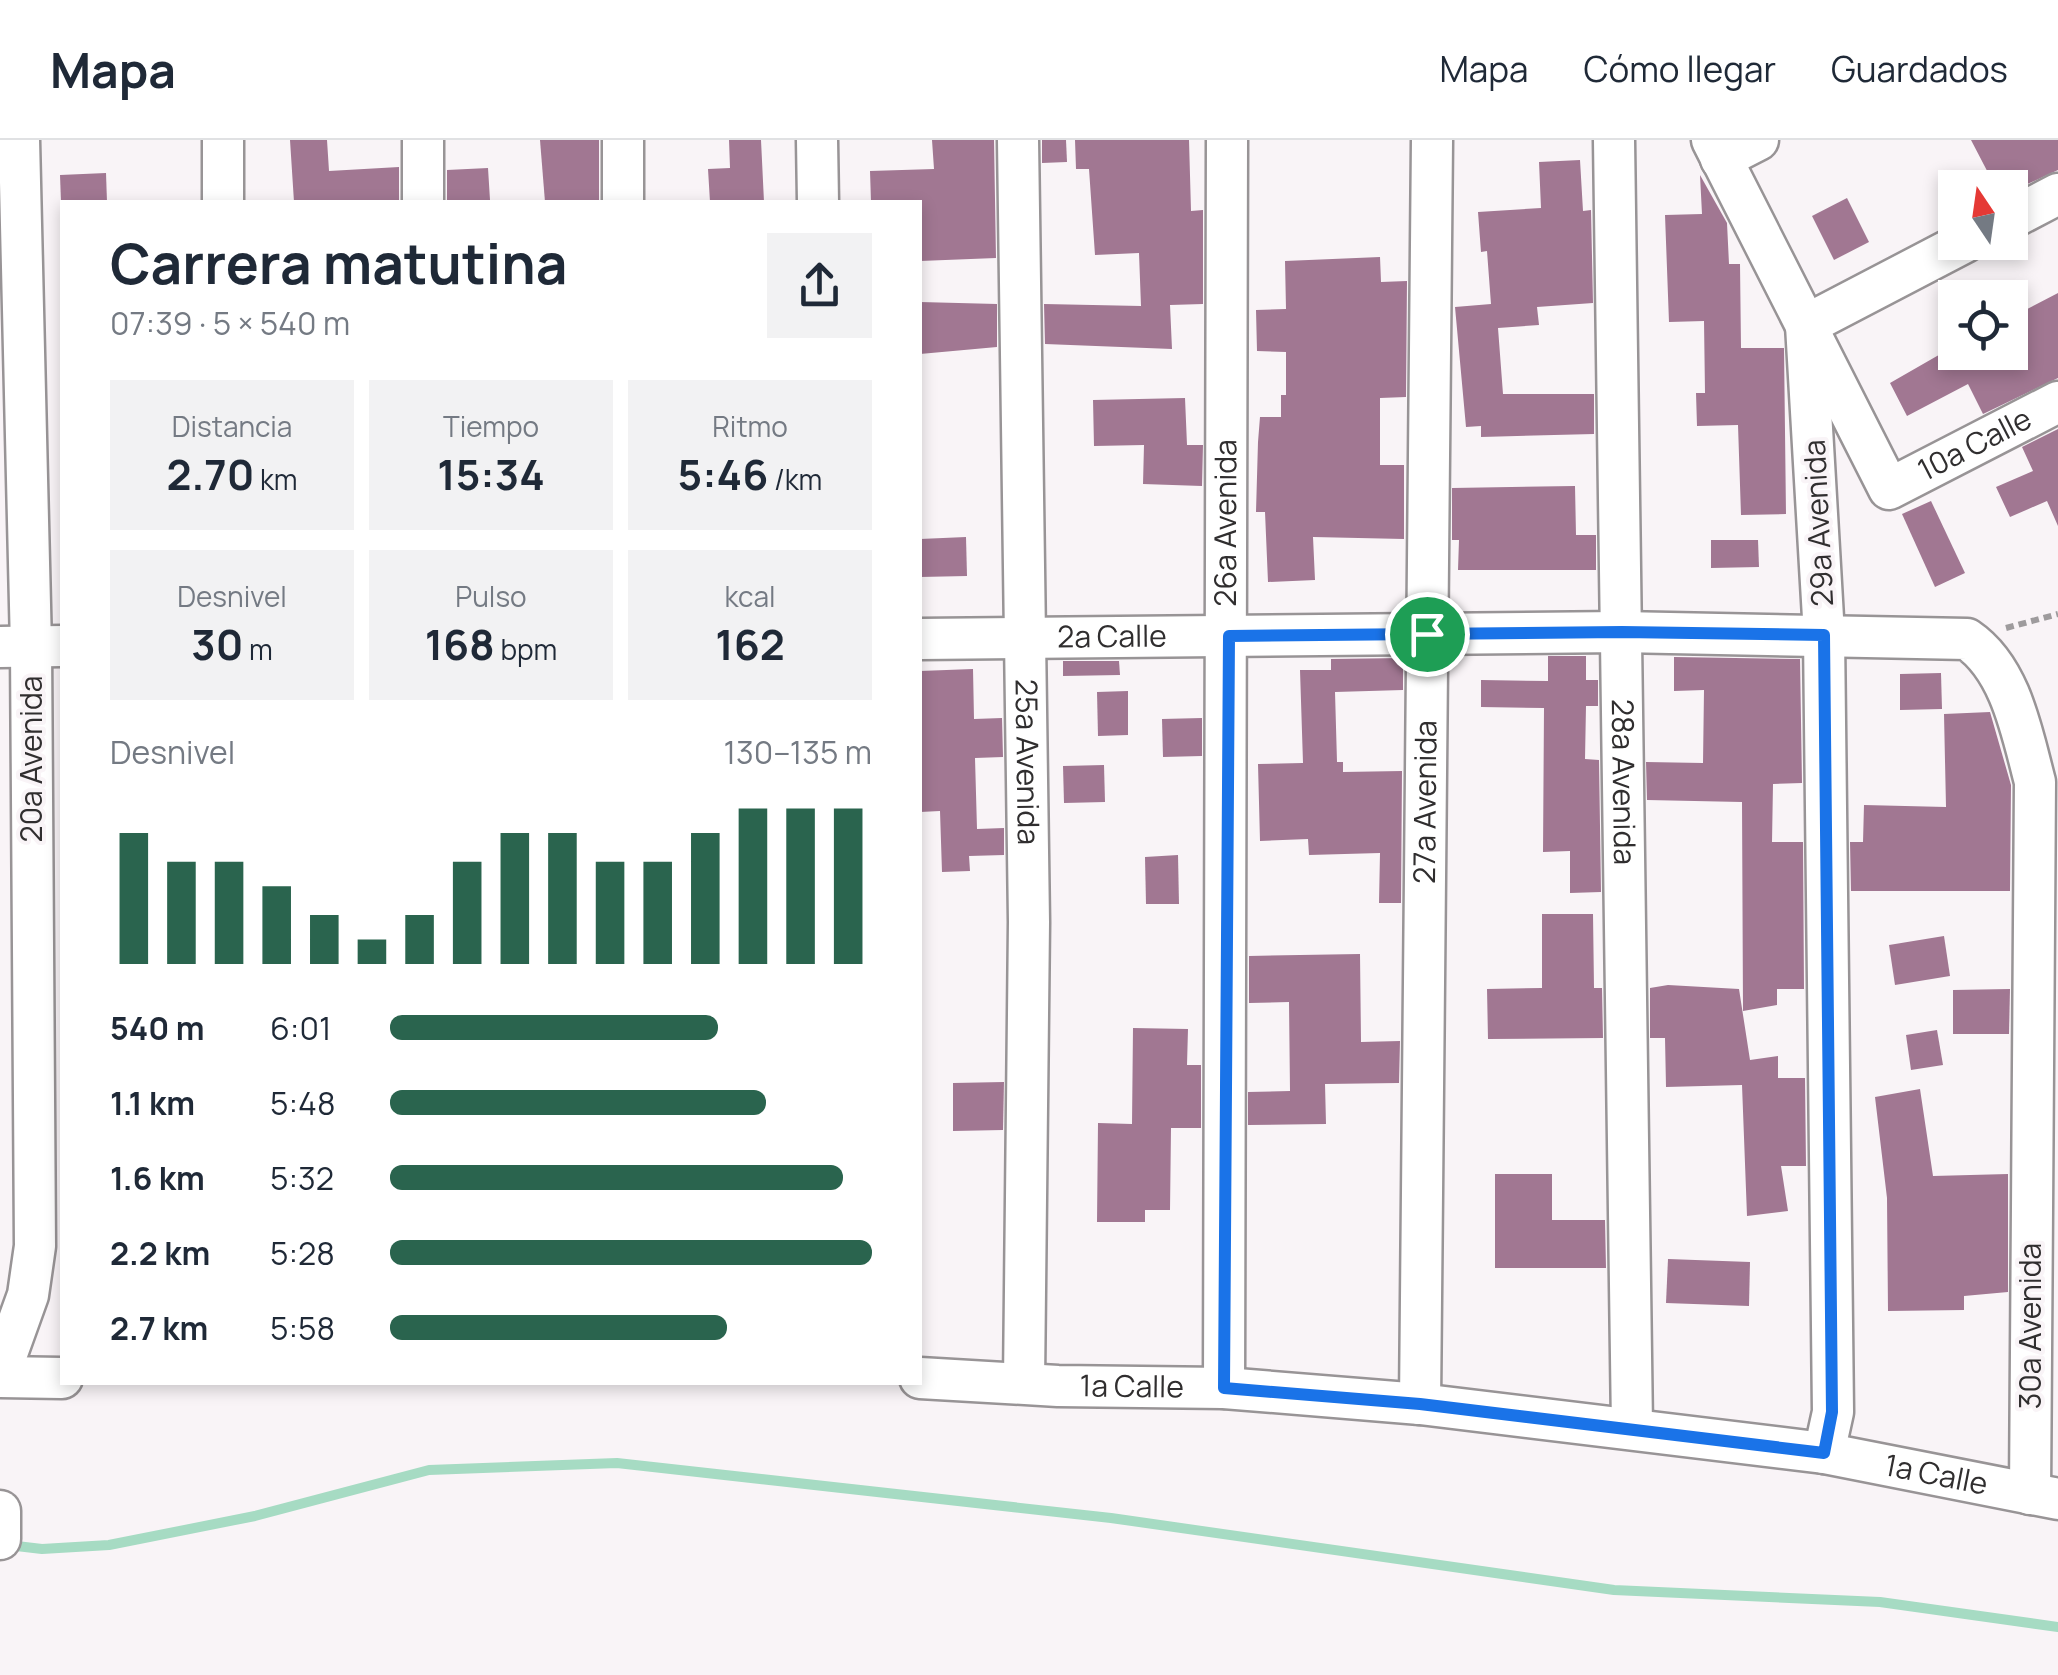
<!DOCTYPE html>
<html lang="es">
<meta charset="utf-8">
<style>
body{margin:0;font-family:Manrope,sans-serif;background:#f2f2f3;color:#1f2937;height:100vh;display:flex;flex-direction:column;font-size:38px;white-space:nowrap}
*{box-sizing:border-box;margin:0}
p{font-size:32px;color:#747a83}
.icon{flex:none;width:55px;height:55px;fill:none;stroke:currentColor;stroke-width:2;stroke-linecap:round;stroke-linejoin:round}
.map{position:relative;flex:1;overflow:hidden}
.drawer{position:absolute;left:60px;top:60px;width:862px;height:1185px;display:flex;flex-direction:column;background:#fff;border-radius:0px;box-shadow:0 5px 15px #0003}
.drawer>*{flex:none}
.needle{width:65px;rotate:347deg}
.controls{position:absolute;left:1938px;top:30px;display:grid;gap:20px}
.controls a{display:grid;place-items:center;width:90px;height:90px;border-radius:0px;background:#fff;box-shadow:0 5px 15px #0003;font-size:50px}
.pin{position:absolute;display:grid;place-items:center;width:85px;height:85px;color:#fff;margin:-42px;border:5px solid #fff;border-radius:50%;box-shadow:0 2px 10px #0007}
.round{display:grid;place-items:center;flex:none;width:105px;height:105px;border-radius:0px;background:#f2f2f3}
.overview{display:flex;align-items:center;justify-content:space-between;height:170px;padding:0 50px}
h1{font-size:55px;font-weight:700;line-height:75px}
.figures{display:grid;grid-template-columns:repeat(3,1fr);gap:15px;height:170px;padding:10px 50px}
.figures div{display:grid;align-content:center;border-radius:0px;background:#f2f2f3;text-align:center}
.figures b{font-size:42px;font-weight:700}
.figures small{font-size:28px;font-weight:400}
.figures p{font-size:28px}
.chart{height:280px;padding:20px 50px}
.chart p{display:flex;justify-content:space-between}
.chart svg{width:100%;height:180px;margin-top:10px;stroke:#2a644e;stroke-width:6}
ul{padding:0 50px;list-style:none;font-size:32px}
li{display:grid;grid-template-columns:160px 120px 1fr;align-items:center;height:75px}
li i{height:25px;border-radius:12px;background:#2a644e}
header{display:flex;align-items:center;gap:60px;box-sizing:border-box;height:140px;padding:0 50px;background:#fff;border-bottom:2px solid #e0e1e3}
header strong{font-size:48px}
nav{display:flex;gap:55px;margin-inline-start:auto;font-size:35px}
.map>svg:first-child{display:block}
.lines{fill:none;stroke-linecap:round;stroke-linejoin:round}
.stream{stroke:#a6dbc3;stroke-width:10}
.building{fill:#a17792}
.minor-casing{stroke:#989496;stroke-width:45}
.path{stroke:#9e9b9d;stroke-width:6;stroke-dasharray:8 5;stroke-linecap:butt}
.minor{stroke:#fff;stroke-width:40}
.route-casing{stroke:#fff;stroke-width:20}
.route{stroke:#1a73e8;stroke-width:12}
.labels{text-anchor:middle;stroke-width:8;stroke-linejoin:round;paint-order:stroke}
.street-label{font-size:30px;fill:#302e2f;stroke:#f9f4f7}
</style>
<header>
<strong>Mapa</strong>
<nav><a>Mapa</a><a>Cómo llegar</a><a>Guardados</a></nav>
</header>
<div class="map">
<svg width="2058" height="1535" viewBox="0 0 2058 1535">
<rect width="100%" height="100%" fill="#f9f4f7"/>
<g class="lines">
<path class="stream" d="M 8,1405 L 42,1409 L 109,1405 L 255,1376 L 429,1330 L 617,1323 L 1111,1378 L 1614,1450 L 1880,1462 L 2058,1487"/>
</g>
<g class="building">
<path d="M 290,0 L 327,0 L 329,31 L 399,27 L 399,62 L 294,62 Z"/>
<path d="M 540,0 L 599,0 L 599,62 L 545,62 Z"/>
<path d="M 729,0 L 761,0 L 764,62 L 710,62 L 708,29 L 730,28 Z"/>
<path d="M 932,0 L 994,0 L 996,118 L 920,121 L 920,62 L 871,62 L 870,31 L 934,29 Z"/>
<path d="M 1042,0 L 1066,0 L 1067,22 L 1042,23 Z"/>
<path d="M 1075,0 L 1189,0 L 1191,71 L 1203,70 L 1203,164 L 1170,165 L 1172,209 L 1045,204 L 1044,164 L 1141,166 L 1139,113 L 1095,115 L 1089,29 L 1076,29 Z"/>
<path d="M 1971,0 L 2058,0 L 2058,30 L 2010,52 L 2010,48 L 1996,48 Z"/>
<path d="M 1580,20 L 1583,71 L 1591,70 L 1593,163 L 1537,167 L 1539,185 L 1498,188 L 1503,254 L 1594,254 L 1594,294 L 1481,297 L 1481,286 L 1466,287 L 1455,167 L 1491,164 L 1487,111 L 1481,112 L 1478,72 L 1541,68 L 1539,22 Z"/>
<path d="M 488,28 L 490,60 L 447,62 L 447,30 Z"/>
<path d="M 106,33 L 107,62 L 61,62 L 60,35 Z"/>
<path d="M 1700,35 L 1727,83 L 1729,124 L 1740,124 L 1741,208 L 1784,208 L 1786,374 L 1741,375 L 1738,285 L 1697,286 L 1696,253 L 1705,253 L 1704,181 L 1669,182 L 1665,75 L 1702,74 Z"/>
<path d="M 1847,58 L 1869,102 L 1834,120 L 1812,76 Z"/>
<path d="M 1380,117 L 1381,142 L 1407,141 L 1406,257 L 1380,258 L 1380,325 L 1404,325 L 1404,399 L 1313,397 L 1315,440 L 1268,442 L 1265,372 L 1256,372 L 1258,302 L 1260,277 L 1281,277 L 1281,255 L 1286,255 L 1286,212 L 1257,211 L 1256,170 L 1286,169 L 1285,121 Z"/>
<path d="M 2058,153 L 2058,238 L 1983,274 L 1968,244 L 1907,276 L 1890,243 L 1944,212 L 2027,212 L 2012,177 Z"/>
<path d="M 920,162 L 997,164 L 997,207 L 920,214 Z"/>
<path d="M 1185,258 L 1187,305 L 1203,305 L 1202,346 L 1143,344 L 1144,305 L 1094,306 L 1093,260 Z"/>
<path d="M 2058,289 L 2058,386 L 2047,361 L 2010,377 L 1996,347 L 2033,331 L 2022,307 Z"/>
<path d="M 1575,346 L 1576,395 L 1596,395 L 1596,430 L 1458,430 L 1459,400 L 1452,400 L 1452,348 Z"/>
<path d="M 1931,361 L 1965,433 L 1935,447 L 1902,374 Z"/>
<path d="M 966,397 L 967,436 L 920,437 L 920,399 Z"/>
<path d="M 1711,400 L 1758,400 L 1759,427 L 1711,428 Z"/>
<path d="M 1548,516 L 1586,516 L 1586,540 L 1598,540 L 1598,566 L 1586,566 L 1585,619 L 1599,620 L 1601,752 L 1570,753 L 1570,711 L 1543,712 L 1544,568 L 1481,567 L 1481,540 L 1548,541 Z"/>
<path d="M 1674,517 L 1800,519 L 1802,643 L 1773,644 L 1772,702 L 1803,702 L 1804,849 L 1777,849 L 1777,865 L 1743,871 L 1742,662 L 1647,660 L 1646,622 L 1703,623 L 1704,550 L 1674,551 Z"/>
<path d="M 1403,518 L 1403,550 L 1335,552 L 1337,622 L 1343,622 L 1343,632 L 1402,631 L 1401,763 L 1379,763 L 1380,713 L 1309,715 L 1308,699 L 1260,701 L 1258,624 L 1303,623 L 1300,530 L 1331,530 L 1331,519 Z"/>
<path d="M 1063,521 L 1119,521 L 1120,535 L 1063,536 Z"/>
<path d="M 973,529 L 974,579 L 1002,578 L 1003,617 L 975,618 L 977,689 L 1004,688 L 1004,715 L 969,716 L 970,731 L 942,732 L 940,671 L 920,672 L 920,531 Z"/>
<path d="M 1941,533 L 1942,569 L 1900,570 L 1900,534 Z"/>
<path d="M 1128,551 L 1128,595 L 1098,596 L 1097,552 Z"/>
<path d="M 1990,572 L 2011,645 L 2010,751 L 1851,751 L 1850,702 L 1863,702 L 1864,665 L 1946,667 L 1944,574 Z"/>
<path d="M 1202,578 L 1202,616 L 1163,617 L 1162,579 Z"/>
<path d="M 1104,625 L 1105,662 L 1064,663 L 1063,626 Z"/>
<path d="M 1178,715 L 1179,764 L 1146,764 L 1145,717 Z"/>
<path d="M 1542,774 L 1593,774 L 1594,848 L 1602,848 L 1603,898 L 1488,899 L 1487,849 L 1542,848 Z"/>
<path d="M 1944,796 L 1950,836 L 1895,845 L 1889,805 Z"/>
<path d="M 1360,814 L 1361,902 L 1400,901 L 1399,943 L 1325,944 L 1326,984 L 1248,985 L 1248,952 L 1290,951 L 1289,862 L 1249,863 L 1249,816 Z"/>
<path d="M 1668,845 L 1739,849 L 1750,920 L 1778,916 L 1778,938 L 1805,938 L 1806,1026 L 1781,1026 L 1788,1071 L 1747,1076 L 1742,945 L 1666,947 L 1665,898 L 1650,898 L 1650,848 Z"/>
<path d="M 2010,849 L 2009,894 L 1953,894 L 1953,850 Z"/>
<path d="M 1133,888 L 1188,889 L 1187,925 L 1201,925 L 1201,988 L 1171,988 L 1170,1070 L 1145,1070 L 1145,1082 L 1097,1082 L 1098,983 L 1132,984 Z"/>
<path d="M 1937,890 L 1943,925 L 1911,930 L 1906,895 Z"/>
<path d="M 1004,942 L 1003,990 L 953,991 L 953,943 Z"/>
<path d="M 1920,949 L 1933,1036 L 2008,1034 L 2008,1152 L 1964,1156 L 1964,1170 L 1888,1171 L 1887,1058 L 1875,957 Z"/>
<path d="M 1495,1034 L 1552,1034 L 1552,1080 L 1605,1080 L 1606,1128 L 1495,1128 Z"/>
<path d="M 1668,1119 L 1750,1122 L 1749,1166 L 1666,1163 Z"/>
</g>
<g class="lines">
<g class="minor-casing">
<g id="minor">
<path d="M 223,0 L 223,62"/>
<path d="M 623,0 L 623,62"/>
<path d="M 817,0 L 818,62"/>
<path id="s1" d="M 1018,0 L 1029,782 L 1024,1242"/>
<path id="s2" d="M 1614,0 L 1632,1287"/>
<path id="s3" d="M 1712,0 L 1889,349 L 2058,262"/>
<path d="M 1721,19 L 1758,0"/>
<path d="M 423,62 L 423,0"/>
<path d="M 2010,79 L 2058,54"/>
<path id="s4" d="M 920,499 L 1621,492 L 1967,499 C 2011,529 2022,593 2035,642 L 2030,1354"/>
<path d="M 0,507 L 62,506"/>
<path d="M 0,1233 L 28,1155 L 35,1106 L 31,507 L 19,0"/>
<path d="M 0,1237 L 62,1238"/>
<path id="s5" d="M 920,1238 L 1058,1246 L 1224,1248 L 1420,1264 L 1824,1313 L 2058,1359"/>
<path id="s6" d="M 1224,1248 L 1227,0"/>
<path id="s7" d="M 1420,1264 L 1432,0"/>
<path d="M 1824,1313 L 1833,1272 L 1824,495 L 1806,185 L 1965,102"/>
<path d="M 0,1371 L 0,1399"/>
</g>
</g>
<path class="path" d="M 2006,488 L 2058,474"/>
<use href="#minor" class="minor"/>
</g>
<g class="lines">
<g class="route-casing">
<path id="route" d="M 1622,492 L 1824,495 L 1832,1272 L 1824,1313 L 1420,1264 L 1224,1248 L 1229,496 Z"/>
</g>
<use href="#route" class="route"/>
</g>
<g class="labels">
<g class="street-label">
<text dy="10" stroke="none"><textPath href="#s3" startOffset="488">10a Calle</textPath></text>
<text transform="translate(1819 383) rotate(-93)" y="10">29a Avenida</text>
<text dy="10" stroke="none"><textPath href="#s6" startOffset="865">26a Avenida</textPath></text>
<text dy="10" stroke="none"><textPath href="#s4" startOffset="192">2a Calle</textPath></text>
<text transform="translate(32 619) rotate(-90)" y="10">20a Avenida</text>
<text dy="10" stroke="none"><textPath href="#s1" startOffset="622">25a Avenida</textPath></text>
<text dy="10" stroke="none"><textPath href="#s2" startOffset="642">28a Avenida</textPath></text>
<text dy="10" stroke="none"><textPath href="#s7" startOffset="602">27a Avenida</textPath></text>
<text transform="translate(2031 1186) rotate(-90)" y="10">30a Avenida</text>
<text dy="10" stroke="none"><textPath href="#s5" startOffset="212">1a Calle</textPath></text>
<text dy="10" stroke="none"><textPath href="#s5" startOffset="1022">1a Calle</textPath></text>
</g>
</g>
</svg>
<div class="controls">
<a><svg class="needle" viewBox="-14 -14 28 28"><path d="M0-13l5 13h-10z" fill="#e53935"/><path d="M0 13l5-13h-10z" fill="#747a83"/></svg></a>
<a><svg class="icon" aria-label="locate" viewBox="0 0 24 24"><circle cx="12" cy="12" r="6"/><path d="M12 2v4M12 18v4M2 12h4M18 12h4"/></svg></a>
</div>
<div class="pin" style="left:1427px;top:494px;background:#1e9e55"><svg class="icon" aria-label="arrive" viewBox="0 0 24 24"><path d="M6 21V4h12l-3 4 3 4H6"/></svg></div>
<section class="drawer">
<div class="overview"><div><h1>Carrera matutina</h1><p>07:39 · 5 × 540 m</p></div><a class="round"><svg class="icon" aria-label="share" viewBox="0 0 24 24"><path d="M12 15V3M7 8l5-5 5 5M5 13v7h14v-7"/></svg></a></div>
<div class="figures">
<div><p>Distancia</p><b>2.70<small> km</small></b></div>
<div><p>Tiempo</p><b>15:34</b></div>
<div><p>Ritmo</p><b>5:46<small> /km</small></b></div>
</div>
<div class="figures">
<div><p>Desnivel</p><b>30<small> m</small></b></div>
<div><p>Pulso</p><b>168<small> bpm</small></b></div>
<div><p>kcal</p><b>162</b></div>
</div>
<div class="chart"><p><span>Desnivel</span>130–135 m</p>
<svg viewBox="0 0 160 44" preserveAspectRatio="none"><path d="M5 44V12M15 44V19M25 44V19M35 44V25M45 44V32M55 44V38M65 44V32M75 44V19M85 44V12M95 44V12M105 44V19M115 44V19M125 44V12M135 44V6M145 44V6M155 44V6"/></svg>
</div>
<ul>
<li><b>540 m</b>6:01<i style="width:68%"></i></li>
<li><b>1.1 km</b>5:48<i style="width:78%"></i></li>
<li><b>1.6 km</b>5:32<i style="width:94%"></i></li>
<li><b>2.2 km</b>5:28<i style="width:100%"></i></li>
<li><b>2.7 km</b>5:58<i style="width:70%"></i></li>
</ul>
</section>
</div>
